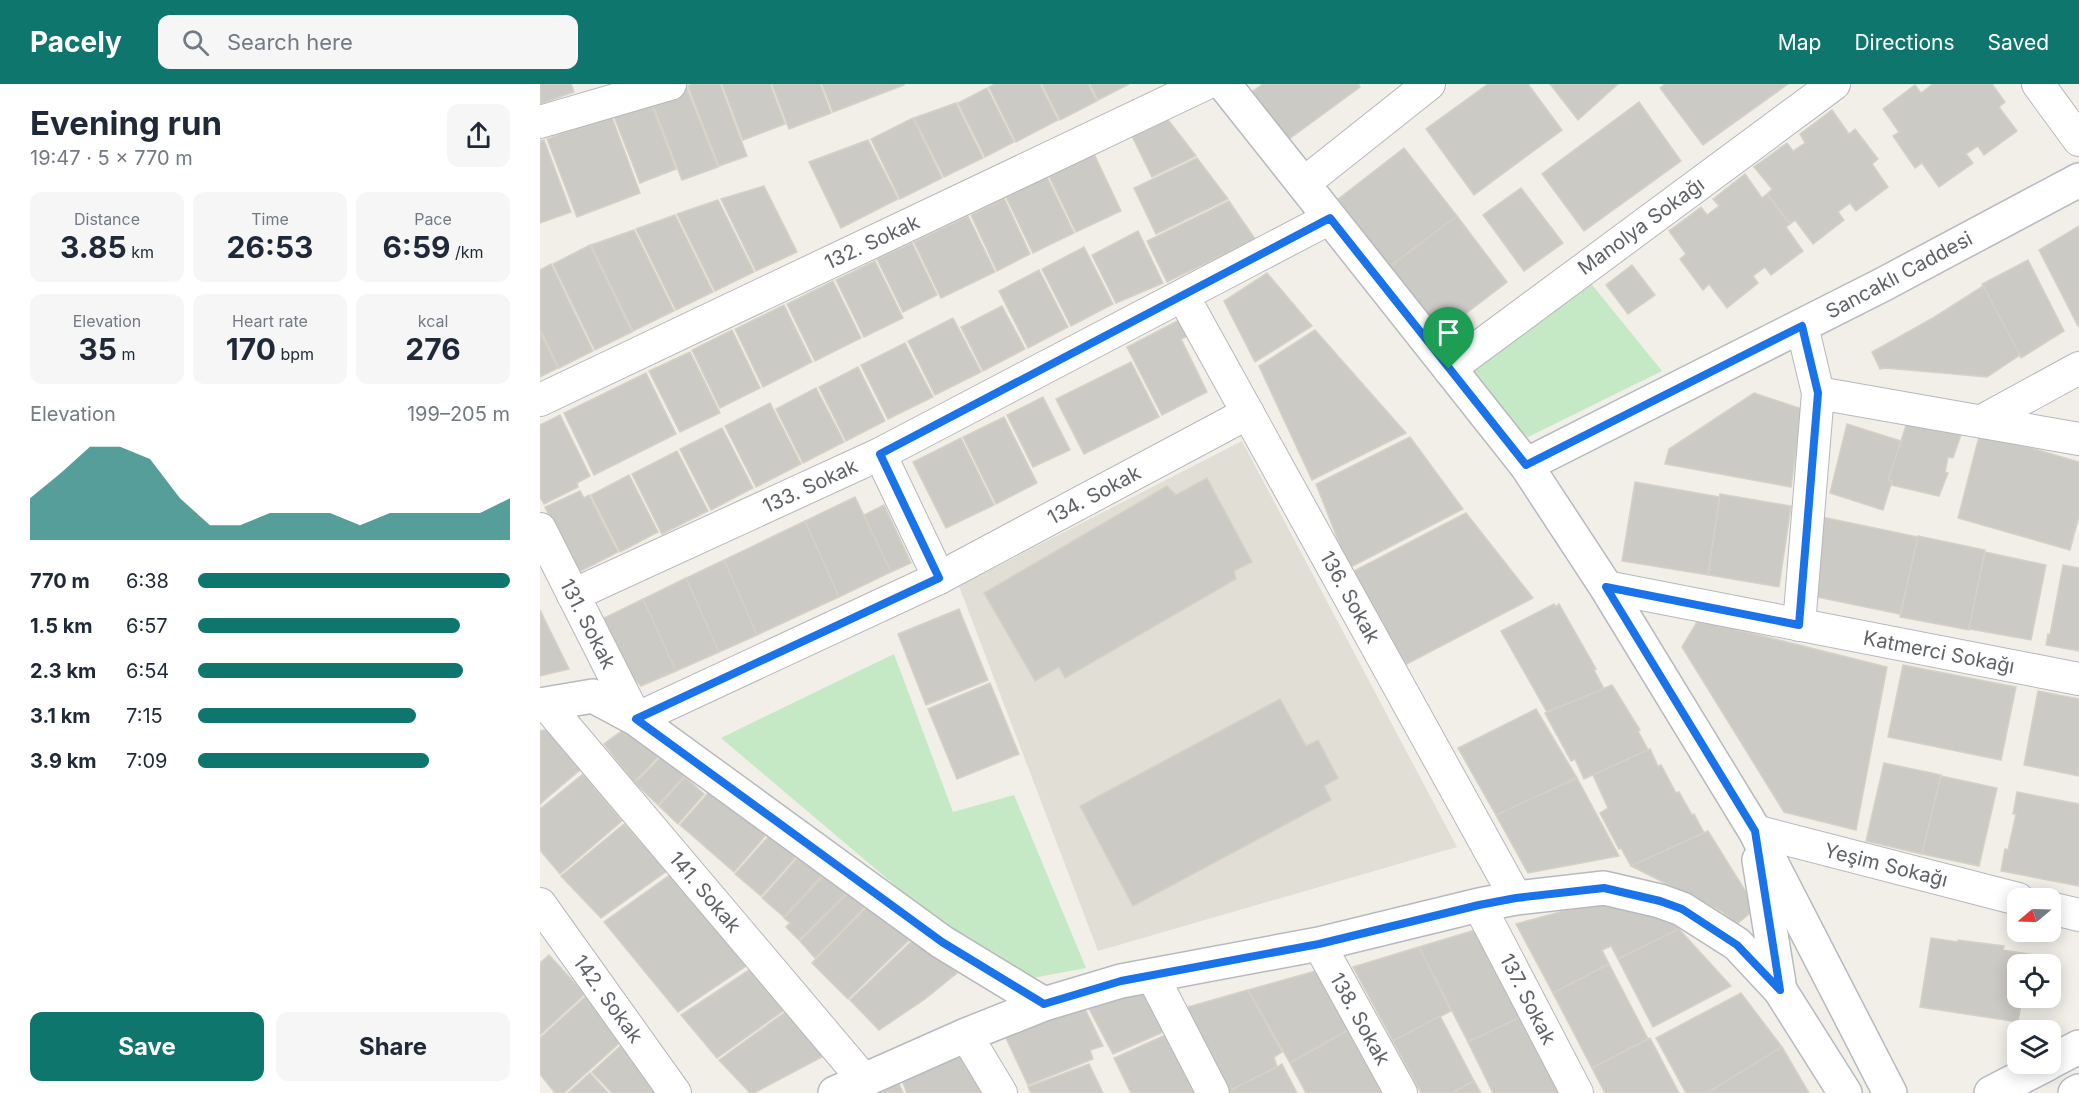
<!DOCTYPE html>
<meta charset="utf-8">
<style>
body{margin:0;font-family:Inter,sans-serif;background:#f6f6f7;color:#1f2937;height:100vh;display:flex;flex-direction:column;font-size:22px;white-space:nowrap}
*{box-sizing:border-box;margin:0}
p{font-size:20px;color:#747a83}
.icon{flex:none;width:33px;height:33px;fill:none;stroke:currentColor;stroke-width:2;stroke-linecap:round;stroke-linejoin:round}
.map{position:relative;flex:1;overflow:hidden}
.side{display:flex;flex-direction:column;background:#fff;width:540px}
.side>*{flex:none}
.needle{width:39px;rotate:251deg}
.tools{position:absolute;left:1467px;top:804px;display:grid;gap:12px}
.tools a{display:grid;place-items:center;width:54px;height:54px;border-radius:12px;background:#fff;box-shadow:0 3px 15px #0003;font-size:30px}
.pin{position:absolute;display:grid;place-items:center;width:51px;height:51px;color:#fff;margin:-62px -26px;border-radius:50% 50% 50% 0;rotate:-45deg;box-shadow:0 0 6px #0007}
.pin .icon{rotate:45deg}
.round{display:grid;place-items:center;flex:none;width:63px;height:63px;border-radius:12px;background:#f6f6f7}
.headline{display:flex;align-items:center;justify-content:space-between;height:102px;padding:0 30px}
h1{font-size:33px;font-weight:700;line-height:45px}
.stats{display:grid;grid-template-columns:repeat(3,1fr);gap:9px;height:102px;padding:6px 30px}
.stats div{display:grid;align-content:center;border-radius:12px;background:#f6f6f7;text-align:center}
.stats b{font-size:30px;font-weight:700}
.stats small{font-size:16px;font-weight:400}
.stats p{font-size:16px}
.chart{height:168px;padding:12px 30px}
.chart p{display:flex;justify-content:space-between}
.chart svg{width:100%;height:108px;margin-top:6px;fill:#0f766e;opacity:.7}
.cta{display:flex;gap:12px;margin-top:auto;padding:12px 30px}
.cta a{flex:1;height:69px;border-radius:12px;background:#0f766e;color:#fff;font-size:24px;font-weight:700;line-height:69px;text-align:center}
.cta a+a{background:#f6f6f7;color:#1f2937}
ul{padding:0 30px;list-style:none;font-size:20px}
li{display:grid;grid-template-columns:96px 72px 1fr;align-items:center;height:45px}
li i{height:15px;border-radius:8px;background:#0f766e}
header{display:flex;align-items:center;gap:36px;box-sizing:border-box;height:84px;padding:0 30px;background:#0f766e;color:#fff}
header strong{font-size:28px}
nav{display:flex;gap:33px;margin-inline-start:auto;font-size:21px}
.search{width:420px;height:54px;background:#f6f6f7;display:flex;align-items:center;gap:15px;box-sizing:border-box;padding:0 21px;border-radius:12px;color:#747a83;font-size:22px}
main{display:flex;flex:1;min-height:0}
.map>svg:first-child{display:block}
.education{fill:#e1ded6}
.green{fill:#c5e8c5}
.building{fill:#cccac5;stroke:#d6d1c6;stroke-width:1.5}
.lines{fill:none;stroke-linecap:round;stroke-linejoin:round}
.street-casing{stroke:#b5b8bc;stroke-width:34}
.secondary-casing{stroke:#b6babf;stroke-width:36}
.street{stroke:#fff;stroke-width:32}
.secondary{stroke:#fff;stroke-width:33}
.route-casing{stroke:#fff;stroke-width:12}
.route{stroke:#1a73e8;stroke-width:8}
.labels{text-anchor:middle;stroke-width:6;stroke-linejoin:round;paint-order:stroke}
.street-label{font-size:20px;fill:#5f6368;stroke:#fff}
</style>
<header>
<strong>Pacely</strong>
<div class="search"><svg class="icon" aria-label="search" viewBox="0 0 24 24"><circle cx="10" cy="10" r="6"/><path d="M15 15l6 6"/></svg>Search here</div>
<nav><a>Map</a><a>Directions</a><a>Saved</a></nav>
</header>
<main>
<section class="side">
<div class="headline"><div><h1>Evening run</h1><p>19:47 · 5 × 770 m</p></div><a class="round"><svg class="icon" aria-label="share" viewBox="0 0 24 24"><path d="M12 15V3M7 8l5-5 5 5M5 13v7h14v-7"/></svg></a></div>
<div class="stats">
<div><p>Distance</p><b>3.85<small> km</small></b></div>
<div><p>Time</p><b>26:53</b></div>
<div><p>Pace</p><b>6:59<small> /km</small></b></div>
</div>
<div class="stats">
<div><p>Elevation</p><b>35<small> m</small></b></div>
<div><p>Heart rate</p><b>170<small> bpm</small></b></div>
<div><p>kcal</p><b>276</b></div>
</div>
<div class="chart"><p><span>Elevation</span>199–205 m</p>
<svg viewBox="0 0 160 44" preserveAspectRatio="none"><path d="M0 44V27L10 17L20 6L30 6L40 11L50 27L60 38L70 38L80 33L90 33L100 33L110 38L120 33L130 33L140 33L150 33L160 27V44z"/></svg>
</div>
<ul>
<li><b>770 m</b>6:38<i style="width:100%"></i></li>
<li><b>1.5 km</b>6:57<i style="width:84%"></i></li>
<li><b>2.3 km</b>6:54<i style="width:85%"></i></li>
<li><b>3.1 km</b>7:15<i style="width:70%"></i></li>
<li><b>3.9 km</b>7:09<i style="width:74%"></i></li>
</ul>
<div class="cta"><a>Save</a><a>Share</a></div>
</section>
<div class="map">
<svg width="1539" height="1009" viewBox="0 0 1539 1009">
<rect width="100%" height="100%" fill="#f1efe8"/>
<path class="education" d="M 702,357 L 917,763 L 558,867 L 419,502 Z"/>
<g class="green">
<path d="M 1049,197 L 1122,287 L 984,355 L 926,286 Z"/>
<path d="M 354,570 L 413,728 L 474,711 L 546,884 L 487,895 L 377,820 L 181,654 Z"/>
</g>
<g class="building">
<path d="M 0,0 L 31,0 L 34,8 L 0,20 Z"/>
<path d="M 152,0 L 180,0 L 207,72 L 179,82 L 148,2 Z"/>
<path d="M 182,0 L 230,0 L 245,40 L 203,56 Z"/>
<path d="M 232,0 L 280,0 L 291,29 L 249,45 Z"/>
<path d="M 282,0 L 364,0 L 364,1 L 293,28 Z"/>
<path d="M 455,0 L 500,0 L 518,36 L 476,58 L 449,3 Z"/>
<path d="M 502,0 L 548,0 L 557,17 L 520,36 Z"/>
<path d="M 550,0 L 589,0 L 558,16 Z"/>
<path d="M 723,0 L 818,0 L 820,3 L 745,58 L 709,10 Z"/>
<path d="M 948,0 L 988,0 L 1022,46 L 934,111 L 886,45 Z"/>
<path d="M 1010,0 L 1078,0 L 1038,36 Z"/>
<path d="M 1125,0 L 1248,0 L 1163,61 L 1120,4 Z"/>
<path d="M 1393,0 L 1452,0 L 1465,18 L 1459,23 L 1477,47 L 1444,71 L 1438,62 L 1426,70 L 1433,79 L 1399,103 L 1382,79 L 1375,84 L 1353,52 L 1359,48 L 1343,25 L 1375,1 L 1381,9 Z"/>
<path d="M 146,2 L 178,83 L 142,96 L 111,16 Z"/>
<path d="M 447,4 L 474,58 L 445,73 L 418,19 Z"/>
<path d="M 110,16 L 136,85 L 100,99 L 73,30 Z"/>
<path d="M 1099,18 L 1141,77 L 1044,147 L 1002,90 Z"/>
<path d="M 416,19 L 443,74 L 404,93 L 374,34 Z"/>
<path d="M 1292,26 L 1309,50 L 1315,45 L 1338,75 L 1332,80 L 1348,103 L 1316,127 L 1310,119 L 1298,128 L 1304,136 L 1273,160 L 1255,136 L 1250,140 L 1227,110 L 1232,105 L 1214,83 L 1247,59 L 1253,67 L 1265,59 L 1260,50 Z"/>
<path d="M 71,31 L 100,109 L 37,133 L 7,55 Z"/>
<path d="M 626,33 L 656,72 L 612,93 L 591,50 Z"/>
<path d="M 373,34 L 402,94 L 360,115 L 331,55 Z"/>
<path d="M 4,56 L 31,128 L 0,139 L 0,57 Z"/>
<path d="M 328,56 L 358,115 L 301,144 L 269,78 Z"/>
<path d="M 864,64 L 917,132 L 844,187 L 792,120 Z"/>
<path d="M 554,70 L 581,127 L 536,148 L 509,92 Z"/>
<path d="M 657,74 L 688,115 L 616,150 L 594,104 Z"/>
<path d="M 1205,90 L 1222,114 L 1227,110 L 1250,140 L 1246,143 L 1263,167 L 1231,191 L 1225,183 L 1213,192 L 1218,199 L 1187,224 L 1169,200 L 1163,206 L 1140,175 L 1146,170 L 1129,147 L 1161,123 L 1167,131 L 1179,122 L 1173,115 Z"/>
<path d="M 507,93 L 534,149 L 493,169 L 466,113 Z"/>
<path d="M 224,102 L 257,168 L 216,187 L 181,115 Z"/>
<path d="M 981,104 L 1023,159 L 984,187 L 943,131 Z"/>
<path d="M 464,114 L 490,170 L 457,187 L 431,131 Z"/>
<path d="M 178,116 L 214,188 L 175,207 L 137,130 Z"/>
<path d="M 689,117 L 715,155 L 627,198 L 607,157 Z"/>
<path d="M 135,131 L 173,208 L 136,226 L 96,145 Z"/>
<path d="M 428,132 L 455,188 L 401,214 L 374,158 Z"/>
<path d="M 917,132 L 967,198 L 895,253 L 844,187 Z"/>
<path d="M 1539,142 L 1539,241 L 1538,242 L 1499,166 Z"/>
<path d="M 94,146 L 134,227 L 93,247 L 51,161 Z"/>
<path d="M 598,147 L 623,199 L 576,219 L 552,171 Z"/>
<path d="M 372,159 L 397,211 L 363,228 L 337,175 Z"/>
<path d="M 50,161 L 92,248 L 55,266 L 13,180 Z"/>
<path d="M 544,163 L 573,220 L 531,242 L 502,185 Z"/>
<path d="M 1488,176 L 1524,247 L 1481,274 L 1442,200 Z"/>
<path d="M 335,177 L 363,234 L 324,253 L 296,196 Z"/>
<path d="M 11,180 L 53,267 L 19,284 L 0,245 L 0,186 Z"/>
<path d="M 1092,181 L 1115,211 L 1088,230 L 1066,201 Z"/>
<path d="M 499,186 L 528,243 L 488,264 L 459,207 Z"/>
<path d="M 727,189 L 772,242 L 715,278 L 684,217 Z"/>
<path d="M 293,197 L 321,254 L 275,277 L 247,220 Z"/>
<path d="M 1443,202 L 1480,271 L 1447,293 L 1345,284 L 1340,285 L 1332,268 L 1393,234 Z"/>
<path d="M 244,221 L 272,278 L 223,303 L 195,245 Z"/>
<path d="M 462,222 L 485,265 L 443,287 L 421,243 Z"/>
<path d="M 413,234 L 441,288 L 395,311 L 368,257 Z"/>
<path d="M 643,234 L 652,250 L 641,255 L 667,308 L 622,331 L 587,263 Z"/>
<path d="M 192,246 L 220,304 L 180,324 L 152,266 Z"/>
<path d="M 775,246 L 866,349 L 772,396 L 719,282 Z"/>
<path d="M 0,248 L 18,284 L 0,293 Z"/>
<path d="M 365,259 L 393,313 L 348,335 L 321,281 Z"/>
<path d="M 150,268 L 180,329 L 140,348 L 109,287 Z"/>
<path d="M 591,278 L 619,333 L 544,370 L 516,315 Z"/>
<path d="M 318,283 L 345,337 L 306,357 L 279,303 Z"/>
<path d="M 106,289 L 136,350 L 54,391 L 24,329 Z"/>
<path d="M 276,304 L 304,358 L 263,379 L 236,325 Z"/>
<path d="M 1214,309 L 1262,325 L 1251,403 L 1125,380 L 1129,365 Z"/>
<path d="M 503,313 L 530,366 L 493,383 L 467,331 Z"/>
<path d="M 230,319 L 261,380 L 216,403 L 185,342 Z"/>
<path d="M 20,331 L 50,392 L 37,399 L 38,403 L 4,420 L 0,413 L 0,341 Z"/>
<path d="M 464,333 L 497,399 L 456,420 L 423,353 Z"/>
<path d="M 1369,333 L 1423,345 L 1413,374 L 1408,373 L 1405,388 L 1408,389 L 1399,412 L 1351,401 L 1352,397 L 1348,396 Z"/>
<path d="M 1307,340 L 1361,357 L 1348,396 L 1352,397 L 1343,426 L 1290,409 Z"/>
<path d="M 182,344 L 213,404 L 171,426 L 140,365 Z"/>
<path d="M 1440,349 L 1539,378 L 1539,432 L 1530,466 L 1418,434 Z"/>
<path d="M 870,353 L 923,425 L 809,484 L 776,400 Z"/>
<path d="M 421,354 L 454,421 L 406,444 L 373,378 Z"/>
<path d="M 137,367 L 168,427 L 122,450 L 92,390 Z"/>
<path d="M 89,391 L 118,448 L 80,468 L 51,411 Z"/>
<path d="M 667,394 L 712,478 L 694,487 L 696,495 L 525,594 L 519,583 L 495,597 L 444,509 L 627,402 L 636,411 Z"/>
<path d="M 1095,398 L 1180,413 L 1168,491 L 1082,477 Z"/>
<path d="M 40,407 L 44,414 L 49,411 L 78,468 L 37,489 L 5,423 Z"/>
<path d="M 1180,410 L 1251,422 L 1239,503 L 1168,491 Z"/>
<path d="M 315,413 L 351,488 L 299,513 L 265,437 Z"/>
<path d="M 344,421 L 371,479 L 351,488 L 324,431 Z"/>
<path d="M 926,429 L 993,514 L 861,583 L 812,488 Z"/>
<path d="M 1282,433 L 1378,453 L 1360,530 L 1267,511 Z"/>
<path d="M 265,437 L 299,513 L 217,551 L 184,476 Z"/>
<path d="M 1378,452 L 1445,466 L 1429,546 L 1360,533 Z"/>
<path d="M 1445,468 L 1506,481 L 1491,556 L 1429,545 Z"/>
<path d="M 184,476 L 217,551 L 179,568 L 146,494 Z"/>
<path d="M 1523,481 L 1539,484 L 1539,567 L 1506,561 L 1508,550 L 1510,551 Z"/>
<path d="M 146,494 L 179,568 L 136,587 L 103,515 Z"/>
<path d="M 103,515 L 136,587 L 101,602 L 82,582 L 58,537 Z"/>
<path d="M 1014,520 L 1016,523 L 1019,520 L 1056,585 L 1054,586 L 1064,605 L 1007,628 L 961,547 Z"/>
<path d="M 419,525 L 448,596 L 386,621 L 358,550 Z"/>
<path d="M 0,526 L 29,585 L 0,592 Z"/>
<path d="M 1158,536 L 1347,583 L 1316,746 L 1244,728 L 1142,563 Z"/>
<path d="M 1363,581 L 1476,603 L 1461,676 L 1348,653 Z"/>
<path d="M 450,599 L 479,670 L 417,695 L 388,625 Z"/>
<path d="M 1072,601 L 1100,646 L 1098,647 L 1108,666 L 1044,695 L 1035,675 L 1031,677 L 1005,629 Z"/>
<path d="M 1498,607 L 1539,615 L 1539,692 L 1484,681 Z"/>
<path d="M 740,615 L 766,662 L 778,656 L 798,694 L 784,702 L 791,716 L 593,822 L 540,722 Z"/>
<path d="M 996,625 L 1037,694 L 956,731 L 918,664 Z"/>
<path d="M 87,643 L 120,671 L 94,698 L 64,660 Z"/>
<path d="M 10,645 L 40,686 L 0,720 L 0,647 Z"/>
<path d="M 1110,665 L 1118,682 L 1121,681 L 1136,709 L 1139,708 L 1152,731 L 1154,730 L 1164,749 L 1091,782 L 1081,764 L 1079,765 L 1060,729 L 1068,724 L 1053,691 Z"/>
<path d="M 122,672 L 144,692 L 118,721 L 95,699 Z"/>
<path d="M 1344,679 L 1401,691 L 1382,770 L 1326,757 Z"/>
<path d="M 43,690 L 82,737 L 20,790 L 0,766 L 0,725 Z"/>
<path d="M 1401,692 L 1457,704 L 1439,782 L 1382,770 Z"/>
<path d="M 145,693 L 164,710 L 138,740 L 119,722 Z"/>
<path d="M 1037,694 L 1079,772 L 988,789 L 956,731 Z"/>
<path d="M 170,707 L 232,744 L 194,788 L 140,741 Z"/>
<path d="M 1477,708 L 1539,720 L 1539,802 L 1461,787 L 1465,765 L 1468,766 L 1476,730 L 1473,730 Z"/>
<path d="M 84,740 L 127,787 L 61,834 L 21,792 Z"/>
<path d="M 234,746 L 262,766 L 221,812 L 195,790 Z"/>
<path d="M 1168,747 L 1216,824 L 1197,840 L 1181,827 L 1091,782 Z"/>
<path d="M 263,768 L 288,785 L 244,833 L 222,814 Z"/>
<path d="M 289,786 L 313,803 L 259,856 L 246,843 L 250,839 L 244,834 Z"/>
<path d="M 130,791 L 209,880 L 138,928 L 64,838 Z"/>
<path d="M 307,810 L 326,822 L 275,874 L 260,857 Z"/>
<path d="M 1053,819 L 1131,837 L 1139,845 L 1078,875 L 1071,862 L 1062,866 L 1069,880 L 1013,909 L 976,840 Z"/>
<path d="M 327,823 L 372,853 L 308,915 L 272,879 Z"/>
<path d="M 942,844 L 985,931 L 928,958 L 879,863 Z"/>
<path d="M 1139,845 L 1191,902 L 1113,943 L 1078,875 Z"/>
<path d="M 1391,854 L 1418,858 L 1418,856 L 1464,862 L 1463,866 L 1489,870 L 1487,880 L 1478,880 L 1478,914 L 1482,914 L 1478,938 L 1380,923 Z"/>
<path d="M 374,855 L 417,889 L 385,915 L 339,946 L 310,916 Z"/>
<path d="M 879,863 L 911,927 L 853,957 L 813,883 Z"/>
<path d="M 9,871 L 45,910 L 0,951 L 0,879 Z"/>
<path d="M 1069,880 L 1108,955 L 1052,984 L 1013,909 Z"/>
<path d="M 212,884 L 250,922 L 177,974 L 141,931 Z"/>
<path d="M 776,887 L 808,946 L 750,979 L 708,906 Z"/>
<path d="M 611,903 L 630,945 L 573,970 L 546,919 Z"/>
<path d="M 708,906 L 742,968 L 734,973 L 737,983 L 685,1009 L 641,925 Z"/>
<path d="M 1201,909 L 1242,963 L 1167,1009 L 1146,1009 L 1116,954 Z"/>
<path d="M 46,912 L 85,954 L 24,1009 L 15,1009 L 0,990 L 0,954 Z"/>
<path d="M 543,921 L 563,962 L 550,966 L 553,975 L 488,1001 L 465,952 Z"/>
<path d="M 251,924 L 293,967 L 214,1009 L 210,1009 L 179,976 Z"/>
<path d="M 985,931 L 1024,1009 L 953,1009 L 928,958 Z"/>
<path d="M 900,932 L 934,997 L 912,1009 L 881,1009 L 853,957 Z"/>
<path d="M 808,946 L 842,1009 L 766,1009 L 750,979 Z"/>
<path d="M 632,948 L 663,1009 L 591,1009 L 574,974 Z"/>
<path d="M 1110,954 L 1139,1009 L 1065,1009 L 1052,984 Z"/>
<path d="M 88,955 L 137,1009 L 72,1009 L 52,988 Z"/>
<path d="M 1242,963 L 1269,1009 L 1167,1009 Z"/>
<path d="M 419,968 L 442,1009 L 367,1009 L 361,994 Z"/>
<path d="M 549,980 L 563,1009 L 491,1009 L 488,1003 Z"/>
<path d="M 742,980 L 757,1009 L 685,1009 L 737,983 Z"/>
<path d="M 50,989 L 68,1009 L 28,1009 Z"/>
<path d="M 357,995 L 363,1009 L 326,1009 Z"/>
<path d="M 934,997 L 941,1009 L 912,1009 Z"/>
</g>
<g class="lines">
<g class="street-casing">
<g id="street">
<path d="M 1498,0 L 1539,56"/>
<path d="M 0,38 L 130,0"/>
<path d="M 763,100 L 889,0"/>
<path d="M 643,212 L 976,814"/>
<path d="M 909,285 L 1294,0"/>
<path d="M 1278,309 L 1539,355"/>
<path d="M 0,316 L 665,0"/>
<path d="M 1442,337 L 1539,284"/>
<path d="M 0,445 L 96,635 L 399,494 L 340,370"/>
<path d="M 399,494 L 708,329"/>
<path d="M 1066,503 L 1539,595"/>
<path d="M 33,511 L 340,370 L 790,134"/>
<path d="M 1259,541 L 1278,309 L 1262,242"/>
<path d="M 6,620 L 324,996"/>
<path d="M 1215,747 L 1478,815"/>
<path d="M 0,820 L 135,1009"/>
<path d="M 939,821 L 1037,1009"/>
<path d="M 1510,824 L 1539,831"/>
<path d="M 779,860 L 861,1009"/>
<path d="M 612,891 L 673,1009"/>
<path d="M 426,951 L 461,1009"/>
</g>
</g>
<g class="secondary-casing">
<g id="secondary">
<path d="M 684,0 L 986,381 L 1066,503 L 1215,747 L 1350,1009"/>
<path d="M 986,381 L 1342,201 L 1539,96"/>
<path d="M 0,621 L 53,612 L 96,635 L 402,858 L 504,920 L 581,897 L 779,860 L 939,821 L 976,814 L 1064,804 L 1120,817 L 1142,825 L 1197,860 L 1240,906"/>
<path d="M 1219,776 L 1240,906 L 1305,1009"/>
<path d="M 1510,978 L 1539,963"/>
<path d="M 295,1009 L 426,951 L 504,920"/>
<path d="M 1451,1009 L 1507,980"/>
<path d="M 1535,1009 L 1539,1007"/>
</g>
</g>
<use href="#street" class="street"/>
<use href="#secondary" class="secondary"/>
</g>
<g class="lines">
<g class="route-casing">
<path id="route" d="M 790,134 L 986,381 L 1262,242 L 1278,309 L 1259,541 L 1066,503 L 1215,747 L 1240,906 L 1197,861 L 1142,825 L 1120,817 L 1064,804 L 976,814 L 939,821 L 779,860 L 581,897 L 504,920 L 402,858 L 96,635 L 399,494 L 340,370 Z"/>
</g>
<use href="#route" class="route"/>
</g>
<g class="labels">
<g class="street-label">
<text transform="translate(1101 142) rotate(-36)" y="7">Manolya Sokağı</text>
<text transform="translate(332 158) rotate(-25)" y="7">132. Sokak</text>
<text transform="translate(1359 191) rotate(-28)" y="7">Sancaklı Caddesi</text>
<text transform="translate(270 402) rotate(-25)" y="7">133. Sokak</text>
<text transform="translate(554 411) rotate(-28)" y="7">134. Sokak</text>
<text transform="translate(810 513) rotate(61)" y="7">136. Sokak</text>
<text transform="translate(48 540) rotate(63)" y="7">131. Sokak</text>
<text transform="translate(1399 568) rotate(11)" y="7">Katmerci Sokağı</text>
<text transform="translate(1346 781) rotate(14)" y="7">Yeşim Sokağı</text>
<text transform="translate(165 808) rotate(50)" y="7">141. Sokak</text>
<text transform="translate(68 915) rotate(54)" y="7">142. Sokak</text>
<text transform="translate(988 915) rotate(63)" y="7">137. Sokak</text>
<text transform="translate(820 935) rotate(61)" y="7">138. Sokak</text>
</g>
</g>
</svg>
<div class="tools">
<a><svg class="needle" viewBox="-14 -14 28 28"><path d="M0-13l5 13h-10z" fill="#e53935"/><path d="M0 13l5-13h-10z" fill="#747a83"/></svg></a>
<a><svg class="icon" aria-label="locate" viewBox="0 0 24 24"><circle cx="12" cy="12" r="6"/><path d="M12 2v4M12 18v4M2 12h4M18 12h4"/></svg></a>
<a><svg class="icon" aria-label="layers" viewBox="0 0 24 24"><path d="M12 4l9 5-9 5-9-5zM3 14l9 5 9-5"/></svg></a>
</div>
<div class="pin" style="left:909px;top:285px;background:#1e9e55"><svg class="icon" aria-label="arrive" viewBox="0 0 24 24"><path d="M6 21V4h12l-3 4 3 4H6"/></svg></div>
</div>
</main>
